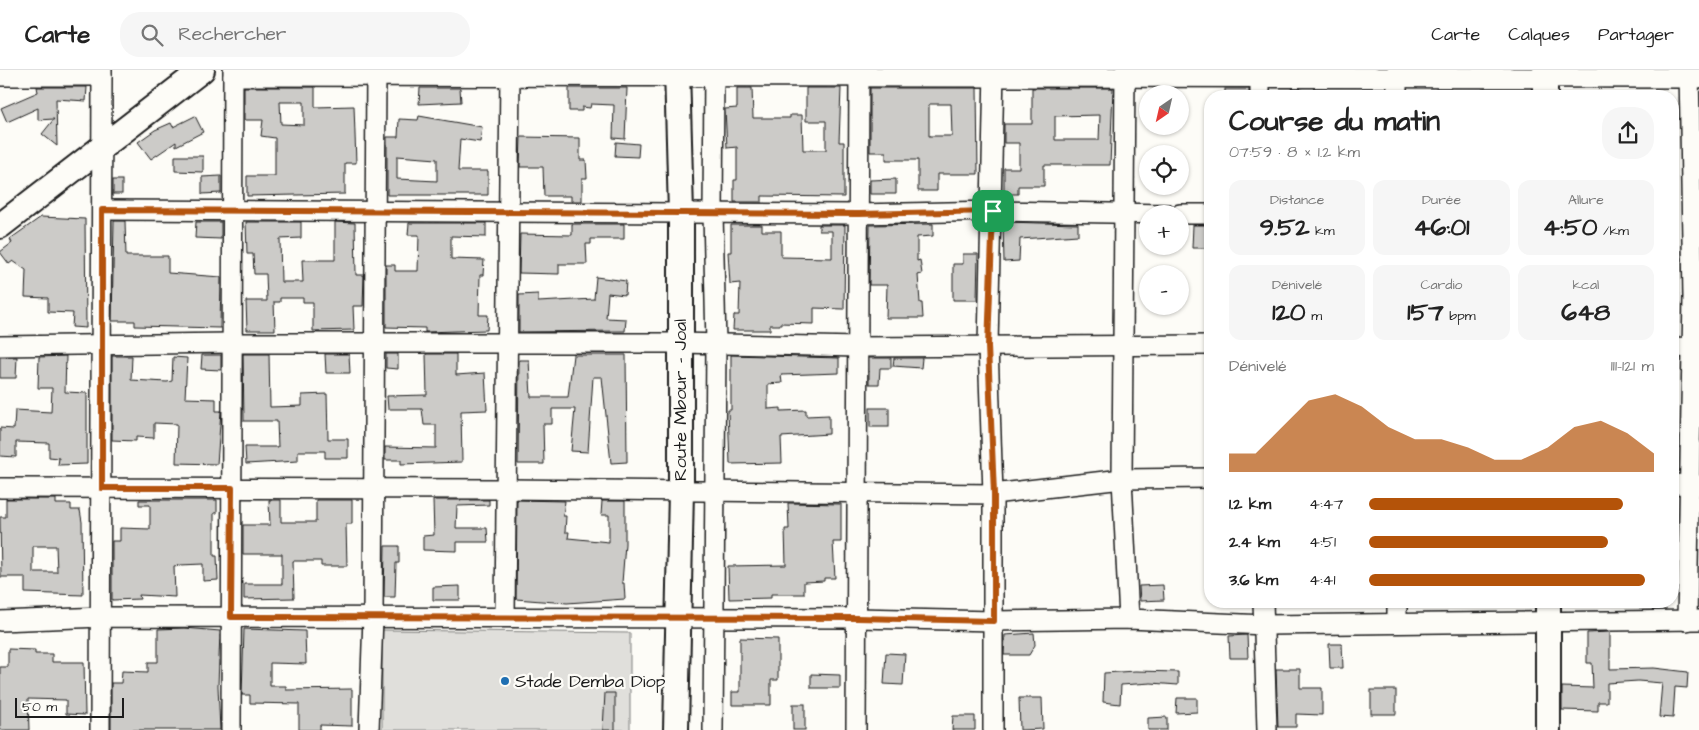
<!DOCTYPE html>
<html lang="fr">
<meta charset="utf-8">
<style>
body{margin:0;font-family:"Architects Daughter",sans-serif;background:#f6f6f6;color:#222;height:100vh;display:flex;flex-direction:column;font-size:19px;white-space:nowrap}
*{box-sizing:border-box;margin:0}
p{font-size:16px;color:#767676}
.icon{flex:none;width:28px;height:28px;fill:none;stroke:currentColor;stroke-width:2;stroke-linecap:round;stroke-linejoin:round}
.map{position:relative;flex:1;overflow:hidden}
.side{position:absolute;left:1204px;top:20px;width:475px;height:518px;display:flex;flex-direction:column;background:#fff;border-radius:20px;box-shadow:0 1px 4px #0004}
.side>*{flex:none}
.needle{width:32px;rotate:214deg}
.fabs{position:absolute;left:1139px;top:15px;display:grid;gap:10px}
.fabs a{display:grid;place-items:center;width:50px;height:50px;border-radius:50%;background:#fff;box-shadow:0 1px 4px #0004;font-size:25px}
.scale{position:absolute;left:15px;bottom:12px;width:109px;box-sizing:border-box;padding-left:5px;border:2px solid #1c1c1c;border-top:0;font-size:14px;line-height:18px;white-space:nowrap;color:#1c1c1c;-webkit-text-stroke:4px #fdfcf7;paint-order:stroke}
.pin{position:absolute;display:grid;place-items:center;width:42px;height:42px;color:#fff;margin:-21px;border-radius:10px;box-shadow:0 2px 8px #0006}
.round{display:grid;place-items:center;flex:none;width:52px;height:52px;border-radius:20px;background:#f6f6f6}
.summary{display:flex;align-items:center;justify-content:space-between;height:85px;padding:0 25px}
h1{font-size:28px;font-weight:700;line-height:38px}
.figures{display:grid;grid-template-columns:repeat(3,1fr);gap:8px;height:85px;padding:5px 25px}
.figures div{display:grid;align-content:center;border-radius:12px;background:#f6f6f6;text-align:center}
.figures b{font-size:25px;font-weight:700}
.figures small{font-size:14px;font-weight:400}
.figures p{font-size:14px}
.chart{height:140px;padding:10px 25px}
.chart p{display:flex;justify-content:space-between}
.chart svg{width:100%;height:90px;margin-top:5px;fill:#b45309;opacity:.7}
ul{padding:0 25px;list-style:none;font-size:16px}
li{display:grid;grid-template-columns:80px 60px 1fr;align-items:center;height:38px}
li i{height:12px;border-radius:6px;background:#b45309}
header{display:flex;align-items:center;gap:30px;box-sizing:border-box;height:70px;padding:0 25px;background:#fff;border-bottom:1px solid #e0e0e0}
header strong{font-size:24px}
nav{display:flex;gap:28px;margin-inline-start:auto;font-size:18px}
.search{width:350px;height:45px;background:#f6f6f6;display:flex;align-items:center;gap:12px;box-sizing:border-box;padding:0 18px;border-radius:20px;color:#767676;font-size:19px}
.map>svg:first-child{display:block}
.green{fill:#e0dfdb;stroke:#7e7e7c}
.building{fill:#cccbc8;stroke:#1c1c1c;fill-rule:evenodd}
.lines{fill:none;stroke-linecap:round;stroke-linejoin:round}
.minor-casing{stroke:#1c1c1c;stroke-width:22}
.major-casing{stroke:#1c1c1c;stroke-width:28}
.minor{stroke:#fdfcf7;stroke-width:19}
.major{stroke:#fdfcf7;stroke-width:24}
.route-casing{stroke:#fff;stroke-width:10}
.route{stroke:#b45309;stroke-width:6}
.poi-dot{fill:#1f6fb2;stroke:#fdfcf7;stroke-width:2}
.labels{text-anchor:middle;stroke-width:4.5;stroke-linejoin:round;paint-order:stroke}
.street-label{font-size:18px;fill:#1c1c1c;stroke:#fdfcf7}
.poi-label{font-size:18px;fill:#1c1c1c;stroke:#fdfcf7;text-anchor:start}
</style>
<header>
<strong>Carte</strong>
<div class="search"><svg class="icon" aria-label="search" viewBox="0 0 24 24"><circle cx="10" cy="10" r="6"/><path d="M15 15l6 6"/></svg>Rechercher</div>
<nav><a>Carte</a><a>Calques</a><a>Partager</a></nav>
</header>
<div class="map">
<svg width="1699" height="660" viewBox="0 0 1699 660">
<rect width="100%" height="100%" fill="#fdfcf7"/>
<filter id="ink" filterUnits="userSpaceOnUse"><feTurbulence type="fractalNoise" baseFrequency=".02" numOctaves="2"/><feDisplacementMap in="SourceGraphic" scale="10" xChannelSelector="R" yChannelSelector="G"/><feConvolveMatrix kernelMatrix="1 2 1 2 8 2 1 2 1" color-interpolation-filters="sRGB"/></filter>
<g filter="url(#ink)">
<path class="green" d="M 382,560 L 630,563 L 630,660 L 382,660 Z"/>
<g class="building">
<path d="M 37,17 L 87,17 L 86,31 L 56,29 L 57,76 L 42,64 L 54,49 L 38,50 L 38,38 L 7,52 L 1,38 L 38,22 Z"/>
<path d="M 244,17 L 315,17 L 315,37 L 354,36 L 356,93 L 345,93 L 345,124 L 247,126 L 247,106 L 275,106 L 275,68 L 261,66 L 263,50 L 244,50 ZM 280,32 L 304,32 L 304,55 L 281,54 Z"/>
<path d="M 420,18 L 460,18 L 461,32 L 419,34 Z"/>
<path d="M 569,18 L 627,18 L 625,69 L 613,68 L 614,35 L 591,34 L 590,38 L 582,37 L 582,41 L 569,41 Z"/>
<path d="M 737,18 L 752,18 L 753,48 L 790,48 L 790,45 L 802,45 L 803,80 L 826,80 L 826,51 L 806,51 L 806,18 L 841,18 L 839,72 L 844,72 L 844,127 L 762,126 L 762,132 L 734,132 L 734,110 L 737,110 L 737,77 L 727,78 L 725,39 L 737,38 Z"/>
<path d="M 870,18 L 977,18 L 978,104 L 937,104 L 937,121 L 918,121 L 918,90 L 886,90 L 886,82 L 870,82 ZM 929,34 L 951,34 L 952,66 L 929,66 Z"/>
<path d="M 1032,18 L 1113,18 L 1110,95 L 1044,95 L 1044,116 L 1018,116 L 1018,124 L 1004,124 L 1004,98 L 1019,98 L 1019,73 L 1004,73 L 1004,54 L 1032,54 ZM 1100,45 L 1099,70 L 1055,70 L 1055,46 Z"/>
<rect x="1225" y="19" width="24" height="7"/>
<path d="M 195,46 L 203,62 L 176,76 L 176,72 L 151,89 L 138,72 L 155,60 L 171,53 L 173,57 Z"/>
<path d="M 419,46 L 482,57 L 480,72 L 460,69 L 458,101 L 488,101 L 488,125 L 387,125 L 387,67 L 398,67 L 399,49 L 418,50 ZM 397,86 L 437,89 L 437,111 L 397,109 Z"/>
<path d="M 521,67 L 580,68 L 580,90 L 586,90 L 587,108 L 582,108 L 582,131 L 571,131 L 571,126 L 544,126 L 543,97 L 520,97 Z"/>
<path d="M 616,72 L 639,74 L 638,87 L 615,86 Z"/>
<path d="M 175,86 L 203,86 L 203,102 L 175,101 Z"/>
<path d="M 221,106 L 221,123 L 202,124 L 202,107 Z"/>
<path d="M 896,109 L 896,124 L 870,124 L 870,110 Z"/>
<rect x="113" y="110" width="9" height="14"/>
<path d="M 41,147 L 85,149 L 86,258 L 72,257 L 73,243 L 48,242 L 48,228 L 25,227 L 26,200 L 13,191 L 9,194 L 0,182 L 12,173 L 10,169 Z"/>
<path d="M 114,151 L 125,151 L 126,186 L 168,186 L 168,203 L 221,207 L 220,258 L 135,256 L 135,251 L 112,251 Z"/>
<path d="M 196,152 L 221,152 L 221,169 L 195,168 Z"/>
<path d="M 246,152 L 301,152 L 301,168 L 280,169 L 281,212 L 303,212 L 302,190 L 335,190 L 335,152 L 355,153 L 356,205 L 364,205 L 363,236 L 353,236 L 354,260 L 313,261 L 313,232 L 303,232 L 303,228 L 280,228 L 280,232 L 274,232 L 275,260 L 247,260 L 246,231 L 267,231 L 266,204 L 254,204 L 253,184 L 247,184 Z"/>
<path d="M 1003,152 L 1078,154 L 1078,165 L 1020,169 L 1019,191 L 1004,192 Z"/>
<path d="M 409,153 L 486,153 L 486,167 L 451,166 L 451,189 L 484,190 L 483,205 L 480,205 L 479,245 L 488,245 L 487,260 L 425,262 L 425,258 L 386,257 L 386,195 L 395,195 L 395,201 L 418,201 L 419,165 L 408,165 Z"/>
<path d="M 572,154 L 624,154 L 624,169 L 591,169 L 591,174 L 586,174 L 587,194 L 559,194 L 559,204 L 519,203 L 520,164 L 572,165 Z"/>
<path d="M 933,154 L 933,166 L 917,167 L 917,191 L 920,190 L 922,204 L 918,205 L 920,233 L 922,233 L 923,248 L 886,248 L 887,215 L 869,215 L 870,155 Z"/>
<path d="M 731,155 L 762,155 L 762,161 L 781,161 L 781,187 L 832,188 L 832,161 L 819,161 L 819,155 L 845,155 L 844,239 L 814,238 L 814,254 L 780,253 L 780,255 L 770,255 L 770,260 L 733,260 L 734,245 L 739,245 L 740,213 L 730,214 L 728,182 L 731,182 Z"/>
<path d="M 1193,155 L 1208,155 L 1208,178 L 1192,178 Z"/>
<path d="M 963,184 L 978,184 L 977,230 L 953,230 L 953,194 L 963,194 Z"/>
<path d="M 596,207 L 626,211 L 625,225 L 608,223 L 606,248 L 626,249 L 625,261 L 519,262 L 519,225 L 538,224 L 538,232 L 594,229 Z"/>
<path d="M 243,284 L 269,284 L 270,337 L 302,336 L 302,325 L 327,324 L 328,369 L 348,369 L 348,388 L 325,388 L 325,381 L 298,381 L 298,391 L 246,394 L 245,377 L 278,377 L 277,351 L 244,351 Z"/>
<path d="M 325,284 L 349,284 L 350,303 L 326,303 Z"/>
<path d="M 386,284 L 398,284 L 398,299 L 386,298 Z"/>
<path d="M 426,284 L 456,284 L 456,305 L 485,303 L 487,340 L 461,341 L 462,392 L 401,394 L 401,390 L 385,390 L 385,377 L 436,378 L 436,355 L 424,355 L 422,339 L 388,339 L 387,326 L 427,325 Z"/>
<path d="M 202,285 L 221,285 L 221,300 L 201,299 Z"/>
<path d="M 573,285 L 626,285 L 627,392 L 611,393 L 602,307 L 593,307 L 588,382 L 571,381 L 575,339 L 552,339 L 552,354 L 543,354 L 544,394 L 518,394 L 519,290 L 529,290 L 531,327 L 568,327 Z"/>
<path d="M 731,285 L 839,288 L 839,303 L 781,305 L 782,313 L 768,314 L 768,339 L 781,338 L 781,341 L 806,340 L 806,346 L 829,345 L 829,364 L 781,367 L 782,393 L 730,394 L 728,340 L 731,340 Z"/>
<path d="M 66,286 L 65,322 L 87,323 L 87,394 L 58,395 L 59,388 L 49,387 L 49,373 L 16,372 L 16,387 L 0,386 L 0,358 L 14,359 L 15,340 L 51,342 L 52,318 L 38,318 L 39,287 Z"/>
<path d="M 112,286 L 132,286 L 131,310 L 167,312 L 172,311 L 173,287 L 187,288 L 185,328 L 216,329 L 216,341 L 221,341 L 217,394 L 176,393 L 177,354 L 154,353 L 154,368 L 136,367 L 136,371 L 112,370 Z"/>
<path d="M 0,287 L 17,287 L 16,308 L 0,308 Z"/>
<path d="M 869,288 L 891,288 L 891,298 L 880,298 L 879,314 L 869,314 Z"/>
<path d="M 894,288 L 922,288 L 921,298 L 893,296 Z"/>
<rect x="870" y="338" width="19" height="19"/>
<path d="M 6,429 L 56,429 L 56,434 L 71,434 L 71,440 L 80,440 L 82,452 L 83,525 L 25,523 L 25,507 L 1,507 L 0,447 L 6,447 ZM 33,476 L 56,476 L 57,502 L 33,502 Z"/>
<path d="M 139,430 L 217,430 L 217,443 L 214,443 L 214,486 L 217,486 L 218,510 L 203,511 L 203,494 L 180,495 L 174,496 L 175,527 L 139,525 L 140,529 L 112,530 L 112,471 L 120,471 L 120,458 L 150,459 L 150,435 L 139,435 Z"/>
<path d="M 269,430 L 281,430 L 281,452 L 316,452 L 316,430 L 352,430 L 352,454 L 346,454 L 347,496 L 321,496 L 321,491 L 293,491 L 294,528 L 244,529 L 244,514 L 282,514 L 282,484 L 243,484 L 243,455 L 270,455 Z"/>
<path d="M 433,430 L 489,430 L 489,435 L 457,436 L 456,458 L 487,458 L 488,472 L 457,472 L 457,481 L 423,480 L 423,466 L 434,465 Z"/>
<path d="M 517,430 L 565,431 L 563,446 L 566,446 L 565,462 L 569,462 L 568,468 L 609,472 L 609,445 L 601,445 L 602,431 L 625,431 L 625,474 L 622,513 L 624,513 L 625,529 L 567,533 L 516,529 Z"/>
<path d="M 788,433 L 841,434 L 841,472 L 833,472 L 835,508 L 824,508 L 824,511 L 804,512 L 804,524 L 771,524 L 771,528 L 729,529 L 728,496 L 786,495 L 785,459 L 789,459 Z"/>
<path d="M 385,476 L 399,476 L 399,493 L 396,493 L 395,527 L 384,527 Z"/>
<path d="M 1163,515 L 1164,530 L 1140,531 L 1139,516 Z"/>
<path d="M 460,516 L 460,530 L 433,530 L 433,517 Z"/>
<path d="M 184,558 L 220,561 L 218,616 L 220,660 L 111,660 L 111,613 L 121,613 L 122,601 L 148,602 L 148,592 L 158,592 L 158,559 Z"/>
<path d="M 244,559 L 305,561 L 306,594 L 270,593 L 270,616 L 286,616 L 286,620 L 352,619 L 352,656 L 320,655 L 320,660 L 299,660 L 299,634 L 250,633 L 250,625 L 242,625 Z"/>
<path d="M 1610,562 L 1610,599 L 1654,598 L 1688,602 L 1687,618 L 1675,617 L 1673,648 L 1659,647 L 1662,613 L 1638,611 L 1607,613 L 1607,632 L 1598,632 L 1598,641 L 1562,640 L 1562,617 L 1593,618 L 1592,593 L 1587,593 L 1587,563 Z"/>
<path d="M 1034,563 L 1035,575 L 1029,585 L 1004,585 L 1005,565 Z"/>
<path d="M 1247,565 L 1248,588 L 1230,588 L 1229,566 Z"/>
<path d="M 740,568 L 778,569 L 778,610 L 771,610 L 771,635 L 732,635 L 732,622 L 740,622 Z"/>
<path d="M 1329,574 L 1342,574 L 1343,598 L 1330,598 Z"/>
<path d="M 8,579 L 35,580 L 35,584 L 52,584 L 52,592 L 84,592 L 85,645 L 66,644 L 66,630 L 28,629 L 29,660 L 0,660 L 0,597 L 8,597 Z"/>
<path d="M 886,583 L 905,584 L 903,615 L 884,614 Z"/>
<path d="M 1276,599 L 1300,599 L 1300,618 L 1322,618 L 1322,645 L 1296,644 L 1296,657 L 1278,657 Z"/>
<path d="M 1135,601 L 1178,602 L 1178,615 L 1151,613 L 1121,615 L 1120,634 L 1103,632 L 1104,603 Z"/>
<path d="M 811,604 L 840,605 L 840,618 L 811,618 Z"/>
<rect x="1371" y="620" width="25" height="24"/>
<path d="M 605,623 L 615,623 L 615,660 L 603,660 Z"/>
<path d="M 1019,628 L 1042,628 L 1043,659 L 1020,660 Z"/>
<path d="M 1177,628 L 1197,628 L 1197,642 L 1176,643 Z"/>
<rect x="793" y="634" width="12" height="26"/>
<path d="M 953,646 L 975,646 L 975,660 L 952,660 Z"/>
<path d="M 1167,647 L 1167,660 L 1148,660 L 1148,648 Z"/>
</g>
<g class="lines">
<g class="minor-casing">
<g id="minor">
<path d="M 1125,0 L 1122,409 L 1129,549"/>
<path d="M 1260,0 L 1260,26"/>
<path d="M 0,6 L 102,6"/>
<path d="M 233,6 L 1699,8"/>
<path d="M 1397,26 L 1397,0"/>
<path d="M 102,140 L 859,144 L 993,141 L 1167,144"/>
<path d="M 1180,144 L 1210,144"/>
<path d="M 0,276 L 232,273 L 679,273 L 858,277 L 1210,275"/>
<path d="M 1672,277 L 1699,278"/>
<path d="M 1672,414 L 1699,415"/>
<path d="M 0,418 L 506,419 L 993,424 L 1122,409 L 1210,408"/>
<path d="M 1263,531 L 1267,660"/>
<path d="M 1397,531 L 1397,553"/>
<path d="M 505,547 L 510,0"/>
<path d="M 0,551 L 102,547 L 857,548 L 994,551 L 1129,549 L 1265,555 L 1699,550"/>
<path d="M 1687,551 L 1693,227 L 1689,0"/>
<path d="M 100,660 L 102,0"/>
<path d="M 231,660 L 233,0"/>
<path d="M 369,660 L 373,547 L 376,0"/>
<path d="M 713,660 L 716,274 L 713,143 L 714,0"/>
<path d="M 856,660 L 859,0"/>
<path d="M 993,660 L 993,424 L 988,276 L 994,0"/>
</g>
</g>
<g class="major-casing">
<g id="major">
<path d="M 1545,26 L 1545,0"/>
<path d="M 0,156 L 202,0"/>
<path d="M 1548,531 L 1548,660"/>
<path d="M 676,660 L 681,420 L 681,143 L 677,0"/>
</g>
</g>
<use href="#minor" class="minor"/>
<use href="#major" class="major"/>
</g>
</g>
<g class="lines" filter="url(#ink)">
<g class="route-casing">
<path id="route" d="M 102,140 L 859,144 L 993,141 L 988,276 L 994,424 L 994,551 L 857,548 L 231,547 L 232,418 L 102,418 Z"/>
</g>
<use href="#route" class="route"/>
</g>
<circle class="poi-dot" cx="505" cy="611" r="5"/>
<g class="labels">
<g class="street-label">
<text transform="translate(680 330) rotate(-90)" y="6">Route Mbour - Joal</text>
</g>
<g class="poi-label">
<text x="515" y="617">Stade Demba Diop</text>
</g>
</g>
</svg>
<div class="fabs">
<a><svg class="needle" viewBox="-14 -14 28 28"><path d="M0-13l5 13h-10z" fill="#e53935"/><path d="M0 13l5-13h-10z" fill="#767676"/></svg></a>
<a><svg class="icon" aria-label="locate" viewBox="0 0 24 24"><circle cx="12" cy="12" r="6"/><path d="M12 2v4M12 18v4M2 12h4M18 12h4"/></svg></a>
<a>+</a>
<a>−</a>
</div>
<div class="scale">50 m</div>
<div class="pin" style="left:993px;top:141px;background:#1e9e55"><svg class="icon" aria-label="arrive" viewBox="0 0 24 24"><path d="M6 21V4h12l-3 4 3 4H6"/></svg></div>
<section class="side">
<div class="summary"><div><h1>Course du matin</h1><p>07:59 · 8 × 1.2 km</p></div><a class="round"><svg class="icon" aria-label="share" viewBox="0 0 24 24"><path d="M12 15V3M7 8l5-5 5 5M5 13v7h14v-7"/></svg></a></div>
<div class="figures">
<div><p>Distance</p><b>9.52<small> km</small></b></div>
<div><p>Durée</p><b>46:01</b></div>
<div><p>Allure</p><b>4:50<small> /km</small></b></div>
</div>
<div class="figures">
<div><p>Dénivelé</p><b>120<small> m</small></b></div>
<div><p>Cardio</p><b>157<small> bpm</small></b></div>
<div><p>kcal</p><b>648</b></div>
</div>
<div class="chart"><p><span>Dénivelé</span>111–121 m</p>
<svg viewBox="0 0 160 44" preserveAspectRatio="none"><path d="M0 44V35L10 35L20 22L30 9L40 6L50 12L60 22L70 28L80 28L90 32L100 38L110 38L120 32L130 22L140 19L150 25L160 35V44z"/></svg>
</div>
<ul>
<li><b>1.2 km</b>4:47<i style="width:89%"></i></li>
<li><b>2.4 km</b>4:51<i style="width:84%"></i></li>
<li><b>3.6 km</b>4:41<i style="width:97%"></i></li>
</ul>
</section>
</div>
